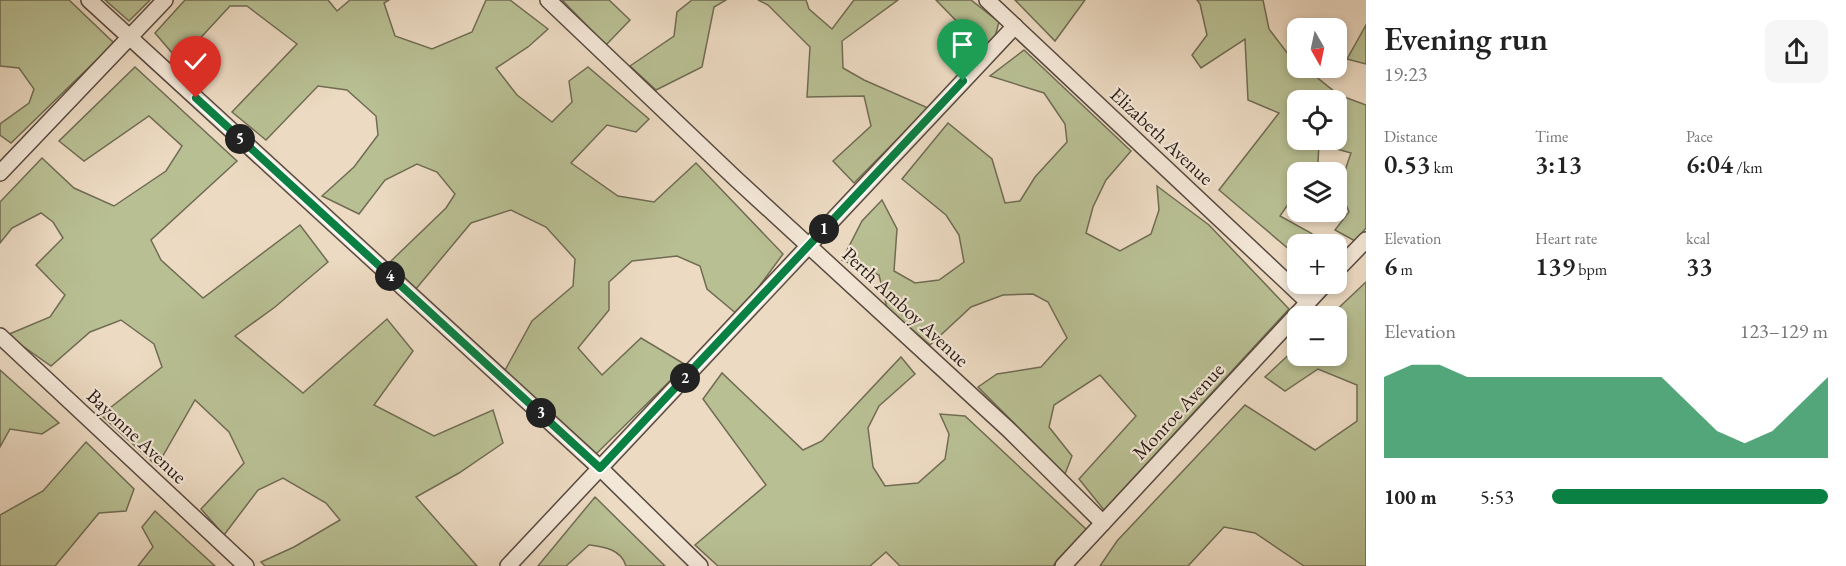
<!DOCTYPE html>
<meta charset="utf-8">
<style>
body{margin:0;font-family:"EB Garamond",serif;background:#f6f6f6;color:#222;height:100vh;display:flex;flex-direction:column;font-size:22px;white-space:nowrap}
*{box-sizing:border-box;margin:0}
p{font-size:20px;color:#767676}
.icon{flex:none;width:33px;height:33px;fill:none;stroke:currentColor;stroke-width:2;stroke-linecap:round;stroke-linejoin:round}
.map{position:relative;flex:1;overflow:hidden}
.details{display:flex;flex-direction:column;background:#fff;width:480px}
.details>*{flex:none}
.needle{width:39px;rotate:171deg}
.tools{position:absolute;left:1287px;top:18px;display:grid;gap:12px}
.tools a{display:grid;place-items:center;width:60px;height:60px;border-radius:12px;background:#fff;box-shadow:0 3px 9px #0003;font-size:30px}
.pin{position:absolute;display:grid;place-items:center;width:51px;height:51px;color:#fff;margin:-62px -26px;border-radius:50% 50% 50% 0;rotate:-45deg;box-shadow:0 0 6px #0007}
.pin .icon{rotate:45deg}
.km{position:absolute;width:30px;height:30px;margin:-15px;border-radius:50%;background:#222;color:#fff;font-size:16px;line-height:30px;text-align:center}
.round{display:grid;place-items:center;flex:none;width:63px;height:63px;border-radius:12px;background:#f6f6f6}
.headline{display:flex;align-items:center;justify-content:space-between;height:102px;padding:0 18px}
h1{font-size:33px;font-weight:600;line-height:45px}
.metrics{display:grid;grid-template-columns:repeat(3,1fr);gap:9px;height:102px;padding:6px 18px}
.metrics div{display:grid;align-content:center}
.metrics b{font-size:26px;font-weight:600}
.metrics small{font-size:16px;font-weight:400}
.metrics p{font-size:16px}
.chart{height:168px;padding:12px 18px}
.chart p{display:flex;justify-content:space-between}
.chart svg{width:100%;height:108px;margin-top:6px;fill:#0b8043;opacity:.7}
ul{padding:0 18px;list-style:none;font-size:20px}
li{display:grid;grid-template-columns:96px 72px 1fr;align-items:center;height:45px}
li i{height:15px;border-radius:8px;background:#0b8043}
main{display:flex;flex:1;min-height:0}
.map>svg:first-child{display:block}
.green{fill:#b8bf93;stroke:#706c54;stroke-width:1.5;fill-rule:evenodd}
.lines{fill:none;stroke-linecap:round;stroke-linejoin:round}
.minor-casing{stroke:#584a40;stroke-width:18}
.minor{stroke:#f3e7d7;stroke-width:15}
.route-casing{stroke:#fff;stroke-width:12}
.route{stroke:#0b8043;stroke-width:8}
.labels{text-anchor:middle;stroke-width:4.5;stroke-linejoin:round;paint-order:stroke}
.street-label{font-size:20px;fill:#271a14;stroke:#f3e7d7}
</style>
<main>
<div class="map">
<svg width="1366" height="566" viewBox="0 0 1366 566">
<rect width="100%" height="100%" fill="#ecdac2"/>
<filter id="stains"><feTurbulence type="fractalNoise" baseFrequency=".00333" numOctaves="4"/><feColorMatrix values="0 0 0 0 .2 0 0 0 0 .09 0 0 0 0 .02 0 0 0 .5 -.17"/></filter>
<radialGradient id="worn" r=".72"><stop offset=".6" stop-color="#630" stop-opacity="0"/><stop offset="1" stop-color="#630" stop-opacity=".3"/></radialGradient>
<g class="green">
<path d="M 0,0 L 69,0 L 114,43 L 11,143 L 0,135 L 0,124 L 29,103 L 34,89 L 19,68 L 0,66 Z"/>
<path d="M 105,0 L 150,0 L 129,21 Z"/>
<path d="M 185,0 L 328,0 L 337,11 L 350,0 L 389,0 L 384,3 L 395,36 L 432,49 L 472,32 L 486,0 L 510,0 L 548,29 L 528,47 L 496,68 L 517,95 L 552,122 L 572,102 L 569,81 L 588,67 L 649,119 L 636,132 L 607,125 L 571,163 L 618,196 L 654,202 L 696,163 L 783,254 L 738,315 L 707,289 L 700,266 L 677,256 L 632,261 L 609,282 L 609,310 L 578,348 L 602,375 L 641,338 L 686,365 L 593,457 L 504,372 L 532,321 L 573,286 L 575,259 L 546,227 L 511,210 L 471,223 L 415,290 L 391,261 L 446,208 L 455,194 L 437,172 L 417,164 L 385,180 L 359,214 L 322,196 L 354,167 L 378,135 L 376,116 L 347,90 L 318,86 L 266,140 L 232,112 L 297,44 L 247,6 L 230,6 L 179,61 L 155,33 Z"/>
<path d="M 562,0 L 609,0 L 630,20 L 606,45 Z"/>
<path d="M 692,0 L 726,0 L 714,7 L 702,67 L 656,90 L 630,66 L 674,36 L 677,12 Z"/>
<path d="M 758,0 L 806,0 L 809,9 L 832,29 L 854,0 L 898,0 L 842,41 L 843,68 L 864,80 L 928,108 L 854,183 L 833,161 L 871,126 L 864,96 L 807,97 L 810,47 L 768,5 Z"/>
<path d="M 936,0 L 971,0 L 999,22 L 993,44 L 977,42 Z"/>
<path d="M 1015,0 L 1085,0 L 1055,41 Z"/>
<path d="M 1197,0 L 1263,0 L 1269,29 L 1288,54 L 1297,61 L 1298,68 L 1305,68 L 1339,95 L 1366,105 L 1366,228 L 1355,241 L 1335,230 L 1349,212 L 1339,188 L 1351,153 L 1319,144 L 1318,162 L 1311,172 L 1298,172 L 1297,191 L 1280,216 L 1311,233 L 1324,244 L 1298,244 L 1297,256 L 1219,190 L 1279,113 L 1248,100 L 1245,39 L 1201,68 L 1192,55 L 1207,35 L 1200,4 ZM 1298,100 L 1336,100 L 1336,140 L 1298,140 Z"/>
<path d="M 1366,25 L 1366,64 L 1347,59 Z"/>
<path d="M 1024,50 L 1131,151 L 1106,180 L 1093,207 L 1086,233 L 1120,251 L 1151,234 L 1159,210 L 1157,186 L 1209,225 L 1289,309 L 1104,510 L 1079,479 L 1136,416 L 1100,375 L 1054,405 L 1049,427 L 1072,456 L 1065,474 L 978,387 L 997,374 L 1041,367 L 1067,338 L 1048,302 L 1033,294 L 1003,295 L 971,307 L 930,345 L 887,308 L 879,275 L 842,260 L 862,221 L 882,200 L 897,229 L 894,271 L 915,283 L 939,280 L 964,262 L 959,235 L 946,215 L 902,179 L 948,123 L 992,159 L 1005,203 L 1020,201 L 1035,177 L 1067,142 L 1065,124 L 1044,93 L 990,76 Z"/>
<path d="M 135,67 L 237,161 L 151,240 L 161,260 L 203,298 L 300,225 L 328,262 L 275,307 L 235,336 L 303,393 L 387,319 L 413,351 L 374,405 L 434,436 L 493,410 L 503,443 L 459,473 L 416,497 L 477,566 L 265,566 L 261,562 L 294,547 L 340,520 L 326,503 L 283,478 L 258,490 L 224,535 L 201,509 L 244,463 L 229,432 L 195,400 L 157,466 L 101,415 L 162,367 L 154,344 L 121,320 L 90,332 L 51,366 L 7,335 L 50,317 L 65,295 L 36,265 L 63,238 L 53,222 L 41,213 L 12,228 L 0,243 L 0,202 L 42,158 L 74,188 L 114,206 L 166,171 L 182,146 L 149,116 L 84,161 L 59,141 Z"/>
<path d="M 1366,282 L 1366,566 L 1304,566 L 1255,533 L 1224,527 L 1188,566 L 1100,566 L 1117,541 L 1245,405 L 1315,450 L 1357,421 L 1357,385 L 1318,369 L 1285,391 L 1265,377 L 1297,347 L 1298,356 L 1336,356 L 1336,316 L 1330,316 Z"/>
<path d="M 901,357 L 915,374 L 879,406 L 868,428 L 873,467 L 885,486 L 918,483 L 945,459 L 949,434 L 940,414 L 965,416 L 1087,530 L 1053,566 L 900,566 L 886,552 L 870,566 L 718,566 L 695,545 L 766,485 L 703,399 L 722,373 L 803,450 L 822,441 Z"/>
<path d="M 0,370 L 59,423 L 42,434 L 10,429 L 0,447 Z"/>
<path d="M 86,442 L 134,489 L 126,511 L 99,513 L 55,566 L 0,566 L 0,515 L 43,491 Z"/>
<path d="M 595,497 L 665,566 L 626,566 C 621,549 604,547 589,545 L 566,566 L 538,566 Z"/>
<path d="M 155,511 L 215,566 L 138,566 L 153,547 L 142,527 Z"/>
</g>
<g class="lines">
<g class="minor-casing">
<g id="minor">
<path d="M 89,0 L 600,468 L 700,566"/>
<path d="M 548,0 L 736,179 L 1008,429 L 1103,523"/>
<path d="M 987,0 L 1308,302"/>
<path d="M 0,173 L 165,0"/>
<path d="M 1336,271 L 1366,240"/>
<path d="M 0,336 L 246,566"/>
<path d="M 508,566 L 1015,26"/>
<path d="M 1063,566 L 1325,284"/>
</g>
</g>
<use href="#minor" class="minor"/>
</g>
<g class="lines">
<g class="route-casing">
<path id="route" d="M 196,98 L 600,468 L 963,81"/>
</g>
<use href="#route" class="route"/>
</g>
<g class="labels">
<g class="street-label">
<text transform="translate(1162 136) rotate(43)" y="7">Elizabeth Avenue</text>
<text transform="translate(906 307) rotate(43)" y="7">Perth Amboy Avenue</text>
<text transform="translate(1178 411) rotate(-47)" y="7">Monroe Avenue</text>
<text transform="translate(137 436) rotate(43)" y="7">Bayonne Avenue</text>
</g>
</g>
<rect width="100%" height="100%" filter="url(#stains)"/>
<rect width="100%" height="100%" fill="url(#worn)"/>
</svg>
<div class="tools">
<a><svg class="needle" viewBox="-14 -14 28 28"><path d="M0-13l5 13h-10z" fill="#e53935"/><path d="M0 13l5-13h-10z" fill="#767676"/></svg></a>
<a><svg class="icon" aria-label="locate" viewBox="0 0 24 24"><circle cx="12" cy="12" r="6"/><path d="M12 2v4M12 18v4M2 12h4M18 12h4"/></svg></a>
<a><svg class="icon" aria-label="layers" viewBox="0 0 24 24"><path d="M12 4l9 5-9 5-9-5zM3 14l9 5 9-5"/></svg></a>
<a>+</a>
<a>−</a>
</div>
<div class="pin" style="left:963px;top:81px;background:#1e9e55"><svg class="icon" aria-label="arrive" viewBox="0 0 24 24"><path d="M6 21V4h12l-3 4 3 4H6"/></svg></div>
<div class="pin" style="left:196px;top:98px;background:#d93025"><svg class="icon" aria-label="check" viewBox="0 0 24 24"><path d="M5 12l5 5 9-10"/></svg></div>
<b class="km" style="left:824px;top:229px">1</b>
<b class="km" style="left:685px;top:378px">2</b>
<b class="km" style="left:541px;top:413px">3</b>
<b class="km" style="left:390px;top:276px">4</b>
<b class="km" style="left:240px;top:139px">5</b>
</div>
<section class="details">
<div class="headline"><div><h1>Evening run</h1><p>19:23</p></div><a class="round"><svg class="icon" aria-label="share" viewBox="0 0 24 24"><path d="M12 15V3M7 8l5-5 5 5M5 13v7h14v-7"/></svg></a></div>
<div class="metrics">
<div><p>Distance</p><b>0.53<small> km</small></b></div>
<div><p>Time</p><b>3:13</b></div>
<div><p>Pace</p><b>6:04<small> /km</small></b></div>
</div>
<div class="metrics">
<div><p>Elevation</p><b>6<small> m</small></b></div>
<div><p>Heart rate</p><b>139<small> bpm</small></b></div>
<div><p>kcal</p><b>33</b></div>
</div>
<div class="chart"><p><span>Elevation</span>123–129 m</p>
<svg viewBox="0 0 160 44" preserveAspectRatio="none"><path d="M0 44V11L10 6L20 6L30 11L40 11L50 11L60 11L70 11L80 11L90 11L100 11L110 22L120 33L130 38L140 33L150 22L160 11V44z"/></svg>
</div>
<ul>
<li><b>100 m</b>5:53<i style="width:100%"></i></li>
</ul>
</section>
</main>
